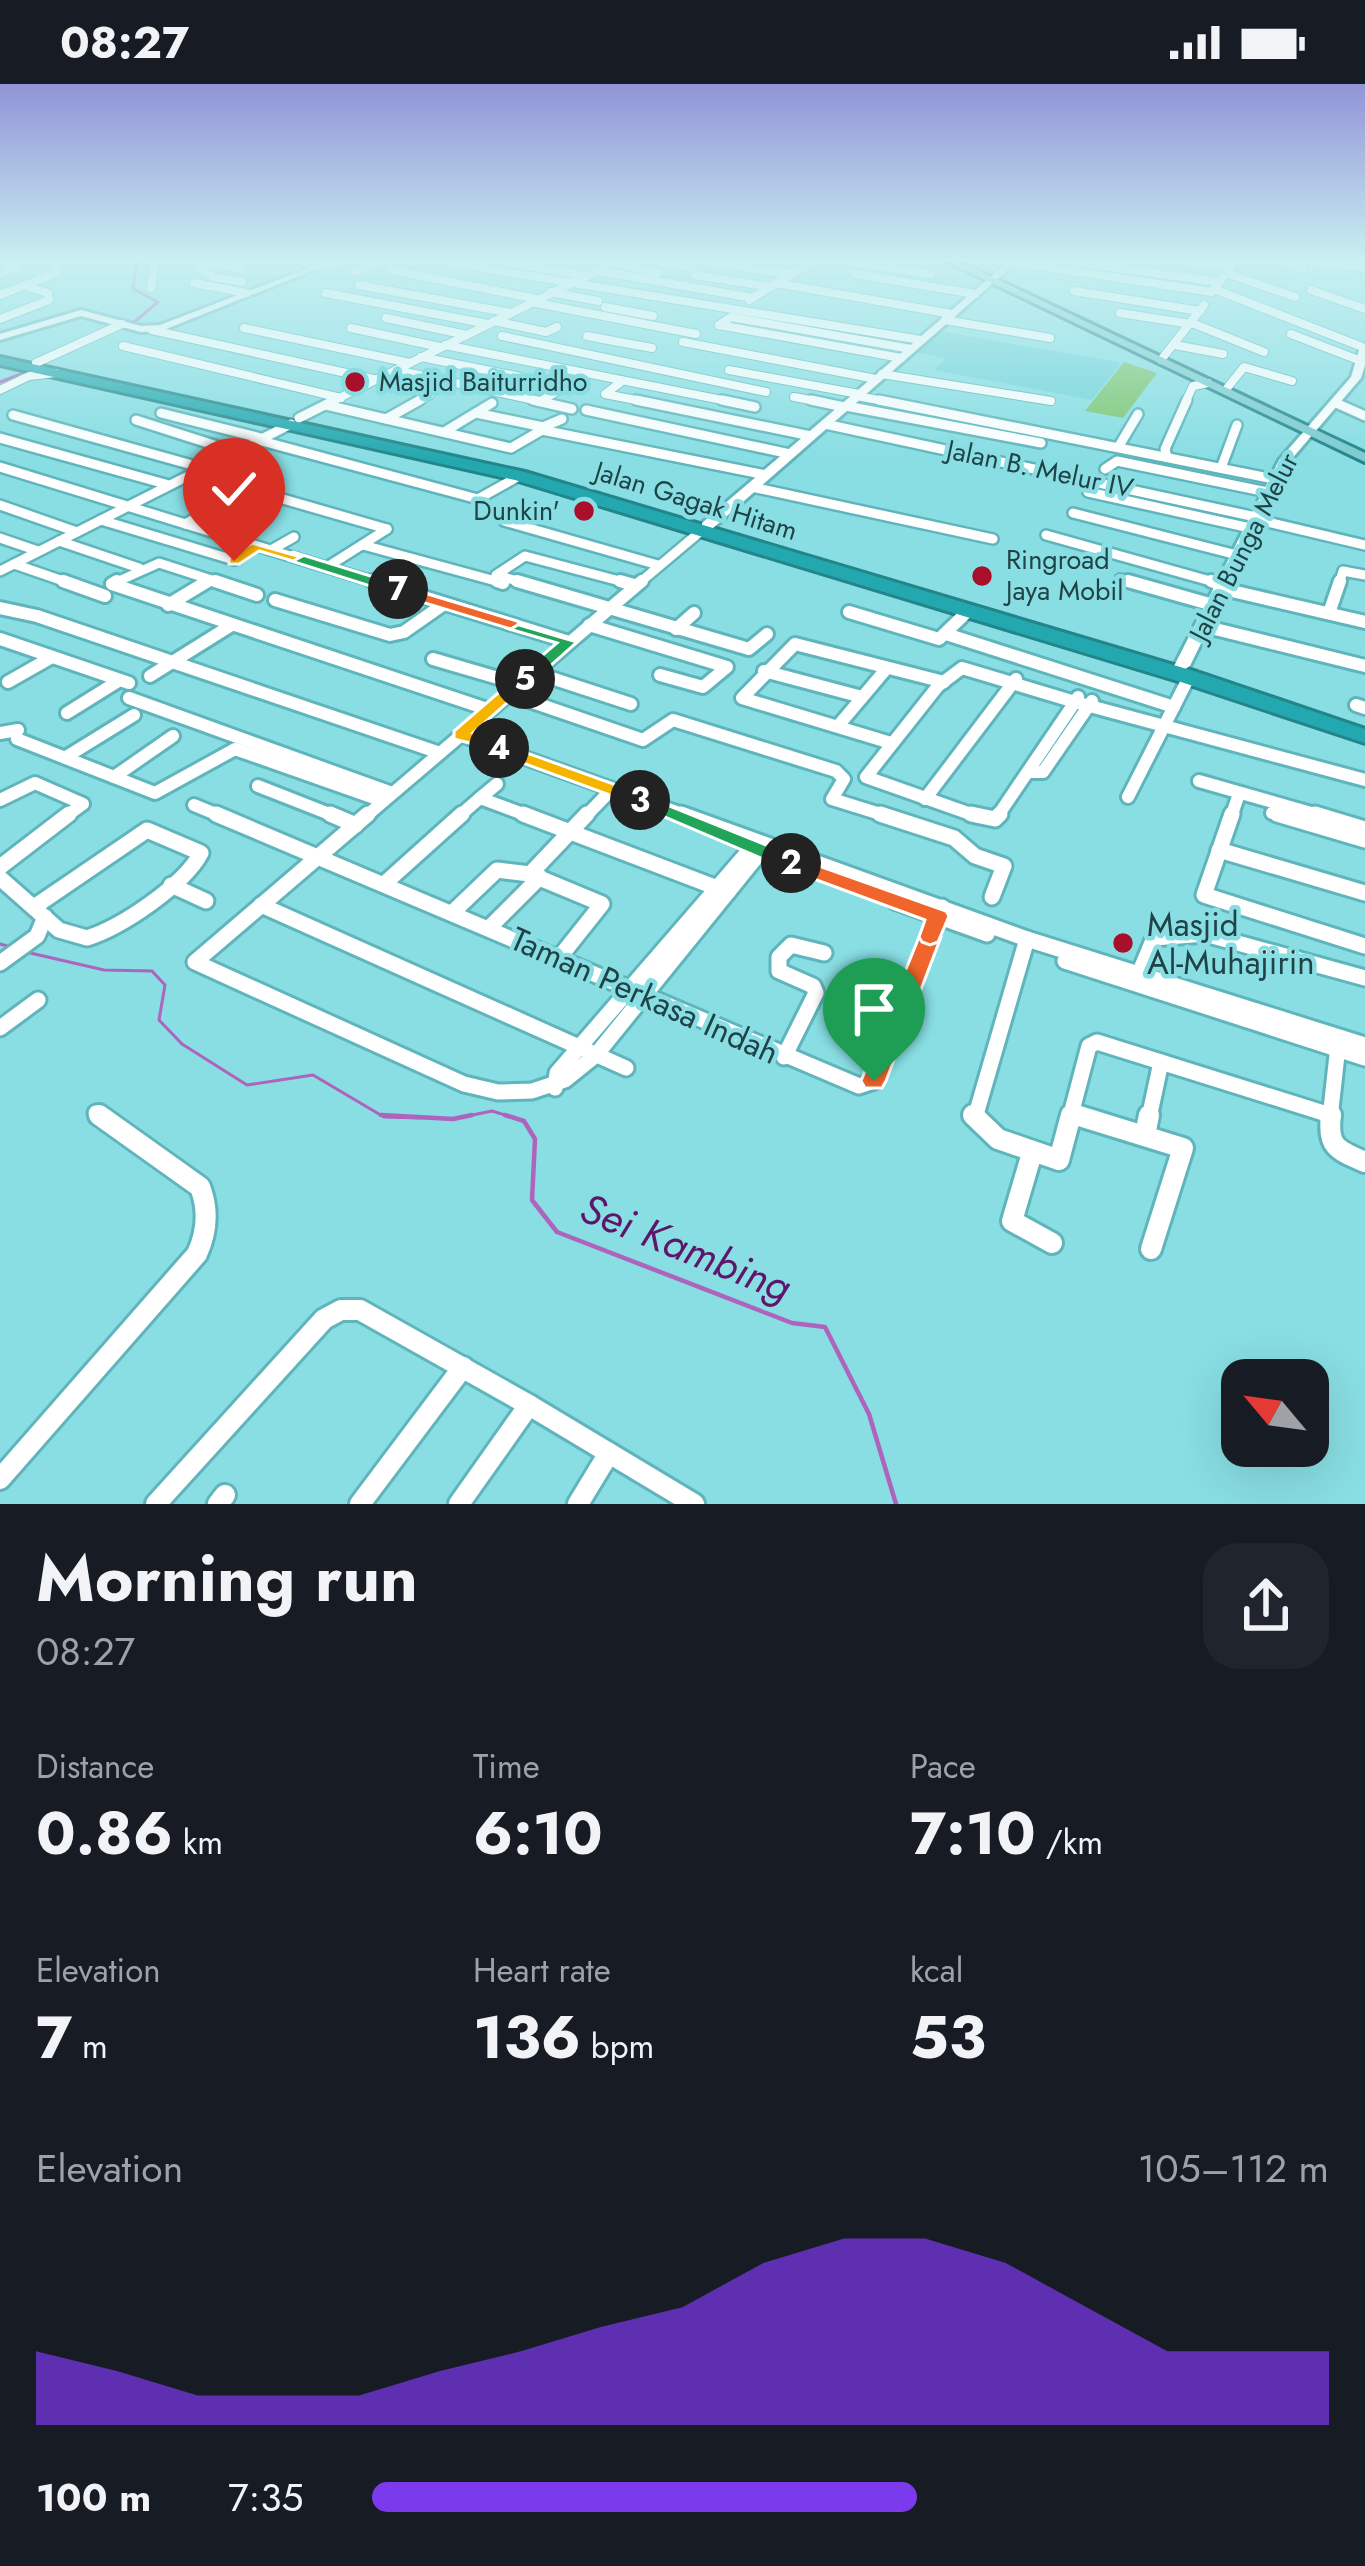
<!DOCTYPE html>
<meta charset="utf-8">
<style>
body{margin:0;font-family:Jost,sans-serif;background:#20242c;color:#f1f3f6;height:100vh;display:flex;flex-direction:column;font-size:45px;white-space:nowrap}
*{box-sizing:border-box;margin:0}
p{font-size:39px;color:#9ea1a6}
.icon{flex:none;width:66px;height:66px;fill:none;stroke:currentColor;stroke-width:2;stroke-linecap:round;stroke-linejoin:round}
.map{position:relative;height:1420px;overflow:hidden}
.panel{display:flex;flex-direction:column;background:#171b24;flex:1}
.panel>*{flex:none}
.needle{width:78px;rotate:299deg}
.buttons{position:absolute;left:1221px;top:1275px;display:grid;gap:24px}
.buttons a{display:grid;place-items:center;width:108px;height:108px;border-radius:24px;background:#171b24;box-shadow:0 12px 48px #0002;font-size:60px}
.pin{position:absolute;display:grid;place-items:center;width:102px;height:102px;color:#fff;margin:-123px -51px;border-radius:50% 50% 50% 0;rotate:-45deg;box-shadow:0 0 12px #0007}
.pin .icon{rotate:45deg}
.km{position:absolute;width:60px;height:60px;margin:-30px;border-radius:50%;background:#222;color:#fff;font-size:33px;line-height:60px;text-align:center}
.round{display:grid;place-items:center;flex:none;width:126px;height:126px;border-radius:36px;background:#20242c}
.summary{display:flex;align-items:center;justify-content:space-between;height:204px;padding:0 36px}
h1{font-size:66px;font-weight:700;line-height:90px}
.metrics{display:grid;grid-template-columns:repeat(3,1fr);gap:18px;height:204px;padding:12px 36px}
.metrics div{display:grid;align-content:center}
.metrics b{font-size:60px;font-weight:700}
.metrics small{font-size:33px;font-weight:400}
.metrics p{font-size:33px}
.chart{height:336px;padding:24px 36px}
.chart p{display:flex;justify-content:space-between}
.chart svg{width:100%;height:216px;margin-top:12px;fill:#7c3aed;opacity:.7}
ul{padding:0 36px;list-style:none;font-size:39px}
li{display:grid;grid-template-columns:192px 144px 1fr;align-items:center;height:90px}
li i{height:30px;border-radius:15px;background:#7c3aed}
.status{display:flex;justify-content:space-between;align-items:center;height:84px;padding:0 60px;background:#171b24;direction:ltr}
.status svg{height:33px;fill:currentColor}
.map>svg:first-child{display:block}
.built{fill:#70d3d9}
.green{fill:#7cc56f}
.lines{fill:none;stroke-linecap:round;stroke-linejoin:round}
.stream-far1{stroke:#ae63bd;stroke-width:3}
.stream{stroke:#ae63bd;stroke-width:4.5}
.street-far4-casing{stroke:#5fb5bb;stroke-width:10}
.street-far3-casing{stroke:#5fb5bb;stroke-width:14}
.street-far2-casing{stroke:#5fb5bb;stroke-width:18}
.street-far1-casing{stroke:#5fb5bb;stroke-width:21}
.street-casing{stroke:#5fb5bb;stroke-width:26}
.secondary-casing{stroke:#5fb5bb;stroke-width:6}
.primary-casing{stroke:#22858a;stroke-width:6}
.highway-casing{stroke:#22858a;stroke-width:6}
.street-far4{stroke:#fff;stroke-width:8}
.street-far3{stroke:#fff;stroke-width:9}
.street-far2{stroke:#fff;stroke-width:12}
.street-far1{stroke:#fff;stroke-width:15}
.street{stroke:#fff;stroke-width:20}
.secondary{fill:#fff;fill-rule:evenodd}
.primary{fill:#7ccbcf;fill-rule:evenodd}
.highway{fill:#24a8af;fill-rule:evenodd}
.split-1{fill:#f0652b;stroke:#fff;stroke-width:3}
.split-2{fill:#f0652b;stroke:#fff;stroke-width:3}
.split-3{fill:#22a559;stroke:#fff;stroke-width:3}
.split-4{fill:#f5b400;stroke:#fff;stroke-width:3}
.split-5{fill:#f5b400;stroke:#fff;stroke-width:3}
.split-6{fill:#22a559;stroke:#fff;stroke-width:3}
.split-7{fill:#f0652b;stroke:#fff;stroke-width:3}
.split-8{fill:#22a559;stroke:#fff;stroke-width:3}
.split-9{fill:#f5b400;stroke:#fff;stroke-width:3}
.poi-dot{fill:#a70f2b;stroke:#88dee3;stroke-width:4.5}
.labels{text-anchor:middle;stroke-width:9;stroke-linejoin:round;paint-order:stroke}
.far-poi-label{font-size:27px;fill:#1f4346;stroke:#88dee3;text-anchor:start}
.far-street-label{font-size:27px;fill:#1f4346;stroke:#88dee3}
.poi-label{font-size:33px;fill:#1f4346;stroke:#88dee3;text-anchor:start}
.street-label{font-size:33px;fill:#1f4346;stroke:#88dee3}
.near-water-label{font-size:42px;font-style:italic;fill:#5d166a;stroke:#88dee3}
</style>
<div class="status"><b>08:27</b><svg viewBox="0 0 49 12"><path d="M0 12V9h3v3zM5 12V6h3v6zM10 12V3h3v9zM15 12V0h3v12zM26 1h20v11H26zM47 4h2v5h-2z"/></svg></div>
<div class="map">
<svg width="1365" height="1420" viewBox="0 0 1365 1420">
<rect width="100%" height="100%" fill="#88dee3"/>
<path class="built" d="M 938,247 L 1117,278 L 1121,279 L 1092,316 L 934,286 L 946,274 L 914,268 Z"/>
<path class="green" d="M 1124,278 L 1157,289 L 1123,334 L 1085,327 Z"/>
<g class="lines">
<g class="stream-far1">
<path d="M 133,239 L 158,218 L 133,205 L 137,178"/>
<path d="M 0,298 L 26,288"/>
<path d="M 0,860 L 11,863"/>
<path d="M 26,868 L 104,886 L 152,887 L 165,901 L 159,936 L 182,960 L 247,1001 L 313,991 L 384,1033 L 420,1034"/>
<path d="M 458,1034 L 492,1027 L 515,1034"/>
</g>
<g class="stream">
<path d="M 381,1031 L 453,1035 L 472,1031"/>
<path d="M 505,1031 L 524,1037 L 535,1055 L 532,1116 L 557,1148 L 792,1239 L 825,1243 L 869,1330 L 896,1420"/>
</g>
<g class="street-far4-casing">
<g id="street-far4">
<path d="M 204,178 L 200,184 L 213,193 L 242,198"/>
<path d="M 204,178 L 242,185"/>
<path d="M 304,178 L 326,182 L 341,178"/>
<path d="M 446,178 L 921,256"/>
<path d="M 505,178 L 586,192"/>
<path d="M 614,178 L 657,189"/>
<path d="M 656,178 L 692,183"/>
<path d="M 708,178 L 790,190"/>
<path d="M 851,178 L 931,190"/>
<path d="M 1012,178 L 1212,208"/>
<path d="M 1074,178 L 1219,198"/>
<path d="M 1187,178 L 1230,183"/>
<path d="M 1282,178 L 1303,185"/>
<path d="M 1310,178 L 1362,183"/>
<path d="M 391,186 L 537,215"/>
<path d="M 599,187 L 753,214"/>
<path d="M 354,188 L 379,178"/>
<path d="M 1226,189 L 1295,213"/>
<path d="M 0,190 L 16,183 L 4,178"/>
<path d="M 855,190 L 975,210"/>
<path d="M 695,191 L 770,203"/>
<path d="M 194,199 L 247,209"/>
<path d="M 776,199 L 952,230"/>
<path d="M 359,201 L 511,229"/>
<path d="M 1216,203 L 1234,178"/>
<path d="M 151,204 L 155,178"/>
<path d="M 1214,205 L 1365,264"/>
<path d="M 1311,206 L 1365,225"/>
<path d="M 1074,207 L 1200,227"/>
<path d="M 551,208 L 598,217"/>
<path d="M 326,209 L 488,240"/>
<path d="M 0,211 L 56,189 L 58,178"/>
<path d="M 749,216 L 811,178"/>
<path d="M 531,218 L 696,250"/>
<path d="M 605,223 L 653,232"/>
<path d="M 1120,229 L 1191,240"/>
<path d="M 386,234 L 467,251"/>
<path d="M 0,235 L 49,216 L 48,209 L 28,203"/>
<path d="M 945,236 L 1050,254"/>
<path d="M 494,237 L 546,248 L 557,243"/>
<path d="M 1192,239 L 1264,268"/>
<path d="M 719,241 L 731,233 L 911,265"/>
<path d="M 719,241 L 901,274"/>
<path d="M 244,244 L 410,279"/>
<path d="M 351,244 L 440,263"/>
<path d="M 152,246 L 378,296"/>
<path d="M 1291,250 L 1361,277"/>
<path d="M 502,252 L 766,308"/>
<path d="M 587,252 L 652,264"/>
<path d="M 683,258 L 876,295"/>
<path d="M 445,261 L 737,319"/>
<path d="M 1175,261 L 1223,270"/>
<path d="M 123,262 L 341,314"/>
<path d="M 421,273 L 521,293"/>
<path d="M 1161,276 L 1204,221"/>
<path d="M 36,279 L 122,240"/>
<path d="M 396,286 L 547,319"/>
<path d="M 729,286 L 859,310"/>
<path d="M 882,290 L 1051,317"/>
<path d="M 621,298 L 605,310 L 651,319"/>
<path d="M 1228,303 L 1244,283 L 1292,297"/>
<path d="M 0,306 L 29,292 L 56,289"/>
<path d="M 857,312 L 894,319"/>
<path d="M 794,313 L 826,319"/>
<path d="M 539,318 L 585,291"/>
<path d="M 329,319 L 615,178"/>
<path d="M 415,319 L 430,311"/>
<path d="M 1185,319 L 1193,302 L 1208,299"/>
</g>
</g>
<g class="street-far3-casing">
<g id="street-far3">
<path d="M 533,316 L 572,325"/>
<path d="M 636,316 L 811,352"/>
<path d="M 722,316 L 755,323"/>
<path d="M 811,316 L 844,323"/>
<path d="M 879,316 L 1274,395"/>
<path d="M 1336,319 L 1365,332"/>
<path d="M 326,321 L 511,364 L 542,346 L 766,391"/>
<path d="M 846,322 L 1041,359"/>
<path d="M 586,326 L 790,370"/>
<path d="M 161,329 L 261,354"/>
<path d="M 476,329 L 543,343 L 562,335"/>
<path d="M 13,331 L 203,384"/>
<path d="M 299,334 L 335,316"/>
<path d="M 386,335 L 420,316"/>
<path d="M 136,336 L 236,368"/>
<path d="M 825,340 L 1256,433"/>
<path d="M 444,348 L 492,319"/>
<path d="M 0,354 L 169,401"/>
<path d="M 258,356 L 478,415 L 519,392"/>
<path d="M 1119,362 L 1138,330"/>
<path d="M 1167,373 L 1165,365 L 1187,316"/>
<path d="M 0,383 L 381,500"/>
<path d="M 1221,384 L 1237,341"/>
<path d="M 1105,385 L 1117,377 L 1267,408"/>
<path d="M 193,389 L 387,445"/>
<path d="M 752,403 L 993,455"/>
<path d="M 1088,408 L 1250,444"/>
<path d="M 0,421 L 77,448"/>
<path d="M 1073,429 L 1237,471"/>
<path d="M 1255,435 L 1365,461"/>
<path d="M 101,436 L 234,476"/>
<path d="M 504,437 L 658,481"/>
<path d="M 185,440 L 225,418"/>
<path d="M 1046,451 L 1221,500"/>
<path d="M 0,454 L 38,467"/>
<path d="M 59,457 L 139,484"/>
<path d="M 363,461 L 503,499"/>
<path d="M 271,466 L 294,453"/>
<path d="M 14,480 L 72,500"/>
<path d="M 327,483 L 387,445"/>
<path d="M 0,487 L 291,340"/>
<path d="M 1120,495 L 1139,500"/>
<path d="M 112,500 L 159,479 L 224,500"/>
<path d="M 203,500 L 210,496"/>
<path d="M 528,500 L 496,491 L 525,472 L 631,500"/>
<path d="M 638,500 L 701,447"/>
<path d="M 1339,500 L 1343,487 L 1365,491"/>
</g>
</g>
<g class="street-far2-casing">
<g id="street-far2">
<path d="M 63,497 L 105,512"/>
<path d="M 215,497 L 257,511"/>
<path d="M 372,497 L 569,558"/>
<path d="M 497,497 L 503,499"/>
<path d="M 517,497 L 749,565 L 767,550"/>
<path d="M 620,497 L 634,501"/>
<path d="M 1128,497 L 1213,521"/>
<path d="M 1211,497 L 1221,500"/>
<path d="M 112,500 L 490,626"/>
<path d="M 112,500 L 117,497"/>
<path d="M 1219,504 L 1365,538"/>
<path d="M 275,516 L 390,551 L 404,548 L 444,520"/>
<path d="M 168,521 L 208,497"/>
<path d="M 0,524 L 37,532 L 440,669"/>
<path d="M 849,528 L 939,555 L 968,527"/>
<path d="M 1329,529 L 1340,497"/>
<path d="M 589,541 L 727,583 L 703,603 L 660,591"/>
<path d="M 1203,542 L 1365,582"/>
<path d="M 676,545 L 694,529"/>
<path d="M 946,550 L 1174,623"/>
<path d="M 0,555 L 129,599"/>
<path d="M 433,575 L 519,600"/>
<path d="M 764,587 L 862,613"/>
<path d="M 533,588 L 631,620"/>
<path d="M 150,592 L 230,542"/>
<path d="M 8,598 L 52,573"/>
<path d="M 509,610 L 643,656 L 673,636 L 836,687 L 844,695 L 832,715 L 890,733"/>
<path d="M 129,614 L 392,709"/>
<path d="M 1075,618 L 1365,696"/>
<path d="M 1075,618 L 1078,613"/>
<path d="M 1356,621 L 1365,624"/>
<path d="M 67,629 L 120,596"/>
<path d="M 838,642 L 887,584"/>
<path d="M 0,649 L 18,646"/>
<path d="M 461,651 L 690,733"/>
<path d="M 17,655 L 155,709 L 235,665 L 383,717"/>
<path d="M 891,659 L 742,614 L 795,560 L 944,598"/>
<path d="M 66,673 L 134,631"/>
<path d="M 1029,688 L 1043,688 L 1092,617"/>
<path d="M 114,693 L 173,652"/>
<path d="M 1199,697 L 1325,733"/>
<path d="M 258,702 L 337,733"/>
<path d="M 1128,713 L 1189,593"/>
<path d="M 480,714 L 497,700"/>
<path d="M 925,715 L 1016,595"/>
<path d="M 0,716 L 35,699 L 83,720 L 65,733"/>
<path d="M 194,721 L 223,733"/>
<path d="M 1272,729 L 1287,733"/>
<path d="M 365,733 L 642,497"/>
<path d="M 458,733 L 480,714 L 531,733"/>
<path d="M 585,733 L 612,705"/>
<path d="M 979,733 L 866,693 L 938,602 L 962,584 L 1075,618"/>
<path d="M 997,733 L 1075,618"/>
<path d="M 1231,733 L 1239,710"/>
</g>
</g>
<g class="street-far1-casing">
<g id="street-far1">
<path d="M 216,730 L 859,1002 L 874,997 L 942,823"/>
<path d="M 330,730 L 356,741"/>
<path d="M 368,730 L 195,878 L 464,1000 L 498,1008 L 532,1007 L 565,996 L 596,971 L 765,762"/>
<path d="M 523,730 L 728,808"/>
<path d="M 681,730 L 1027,855 L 1365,961"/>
<path d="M 880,730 L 954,754 L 975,772 L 1004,782 L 992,813"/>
<path d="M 971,730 L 995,735 L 1000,730"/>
<path d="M 1232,730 L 1204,811 L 1365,862"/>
<path d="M 1277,730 L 1365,756"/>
<path d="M 1315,730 L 1365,745"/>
<path d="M 1219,766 L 1365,809"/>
<path d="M 0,783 L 69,730"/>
<path d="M 0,794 L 59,846 L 87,854 C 122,843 184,801 201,769 L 147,746 L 34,823"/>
<path d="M 384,800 L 462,730"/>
<path d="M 171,801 L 206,817"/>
<path d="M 895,817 L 987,850"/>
<path d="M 261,821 L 626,984"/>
<path d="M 453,828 L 497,786 L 530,790"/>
<path d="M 490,843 L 540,793"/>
<path d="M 559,874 L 602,820 L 530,790 L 587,730"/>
<path d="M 1065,877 L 1365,974"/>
<path d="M 0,879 L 37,852 L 45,833"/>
<path d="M 1136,897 L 1154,854 L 1205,850 L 1365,894"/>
<path d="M 0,944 L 38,916"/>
<path d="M 784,973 L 816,909 L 813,902 L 779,887 L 779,873 L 791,861 L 824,869"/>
<path d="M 555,1004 L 557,989 L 756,759"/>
<path d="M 96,1029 L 103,1034"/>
<path d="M 1073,1030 L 1086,1034"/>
<path d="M 975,1034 L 1027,855"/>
<path d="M 1070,1034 L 1089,962 L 1097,958 L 1330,1031"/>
<path d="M 1149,1034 L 1161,978"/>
<path d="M 1330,1034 L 1338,962"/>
</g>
</g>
<g class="street-casing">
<g id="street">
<path d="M 973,1031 L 998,1055 L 1059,1076 L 1071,1031"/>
<path d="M 1076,1031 L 1183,1064 L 1151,1165"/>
<path d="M 1331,1031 C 1327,1063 1337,1066 1365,1078"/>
<path d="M 1145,1051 L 1149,1031"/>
<path d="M 1032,1069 L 1012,1137 L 1052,1159"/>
<path d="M 529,1321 L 609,1369 L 578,1420"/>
<path d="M 609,1369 L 694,1420"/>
<path d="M 0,1395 L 197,1170 C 207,1148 209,1126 200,1103 L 99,1031"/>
<path d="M 156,1420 L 324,1235 L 341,1226 L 360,1226 L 529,1321 L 459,1420"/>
<path d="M 218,1420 L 225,1411"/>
<path d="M 360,1420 L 463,1283"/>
</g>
</g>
<g class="secondary-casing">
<g id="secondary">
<path d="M 324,178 L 334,178 L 161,247 L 141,248 L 81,232 L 0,256 L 0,250 L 81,226 L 141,242 L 160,241 Z"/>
<path d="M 1008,178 L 1017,178 L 712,445 L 702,445 L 702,439 Z"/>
<path d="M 1356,178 L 1364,178 L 1365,190 L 1362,189 Z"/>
<path d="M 1365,260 L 1365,281 L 1361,294 L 1290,377 L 1190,582 L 1182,587 L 1176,585 L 1174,582 L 1279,376 L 1351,293 L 1360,263 Z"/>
</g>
</g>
<g class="primary-casing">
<path id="primary" d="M 948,178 L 960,178 L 1365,369 L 1365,378 Z"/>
</g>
<g class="highway-casing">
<path id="highway" d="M 0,273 L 525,388 L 1197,588 L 1365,645 L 1365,659 L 1181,598 L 515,396 L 0,281 Z"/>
</g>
<use href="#street-far4" class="street-far4"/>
<use href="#street-far3" class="street-far3"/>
<use href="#street-far2" class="street-far2"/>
<use href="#street-far1" class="street-far1"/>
<use href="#street" class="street"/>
<use href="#secondary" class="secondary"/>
<use href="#primary" class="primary"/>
<use href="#highway" class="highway"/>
</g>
<linearGradient id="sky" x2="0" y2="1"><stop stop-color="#9194d7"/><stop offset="0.47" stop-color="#c9f0f2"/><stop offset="1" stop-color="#c9f0f2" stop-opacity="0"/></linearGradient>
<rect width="1365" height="376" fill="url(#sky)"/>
<path class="split-1" d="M 930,845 L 941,853 L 886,997 L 882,1004 L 865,1004 L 861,997 L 919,853 Z"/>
<path class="split-2" d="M 791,772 L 946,827 L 949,832 L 938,858 L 930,861 L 922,858 L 919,853 L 925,836 L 784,784 L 784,774 Z"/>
<path class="split-3" d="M 640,710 L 798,774 L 801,779 L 791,786 L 784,784 L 634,720 L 634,712 Z"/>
<path class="split-4" d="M 499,659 L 647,712 L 650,716 L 634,720 L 493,668 L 493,660 Z"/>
<path class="split-5" d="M 519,591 L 534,595 L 473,649 L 506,660 L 506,668 L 454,655 L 454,647 Z"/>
<path class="split-6" d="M 506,537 L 577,558 L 531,599 L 519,599 L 519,591 L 557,559 L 506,544 Z"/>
<path class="split-7" d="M 398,501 L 517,537 L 519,540 L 511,545 L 392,509 L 392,502 Z"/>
<path class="split-8" d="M 293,468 L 403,502 L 405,505 L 392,509 L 288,476 L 288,470 Z"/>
<path class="split-9" d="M 252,459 L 301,473 L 293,477 L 259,467 L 239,480 L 229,480 L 229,474 Z"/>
<g class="poi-dot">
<circle cx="355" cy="298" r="12"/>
<circle cx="584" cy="427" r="12"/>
<circle cx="982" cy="492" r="12"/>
<circle cx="1123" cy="859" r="12"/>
</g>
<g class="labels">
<g class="far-poi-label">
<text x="379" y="307">Masjid Baiturridho</text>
<text x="560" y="436" text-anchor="end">Dunkin'</text>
<text x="1006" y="485">Ringroad<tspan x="1006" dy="31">Jaya Mobil</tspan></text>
</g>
<g class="far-street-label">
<text transform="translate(1040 385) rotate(12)" y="9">Jalan B. Melur IV</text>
<text transform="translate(696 417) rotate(17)" y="9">Jalan Gagak Hitam</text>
<text transform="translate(1244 463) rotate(-63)" y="9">Jalan Bunga Melur</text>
</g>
<g class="poi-label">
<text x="1147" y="852">Masjid<tspan x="1147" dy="38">Al-Muhajirin</tspan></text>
</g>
<g class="street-label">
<text transform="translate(645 911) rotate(24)" y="12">Taman Perkasa Indah</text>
</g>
<g class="near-water-label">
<text transform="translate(686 1163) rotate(22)" y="15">Sei Kambing</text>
</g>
</g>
</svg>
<div class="buttons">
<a><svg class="needle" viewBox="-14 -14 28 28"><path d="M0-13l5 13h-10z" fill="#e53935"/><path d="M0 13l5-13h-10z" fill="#9ea1a6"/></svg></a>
</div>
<div class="pin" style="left:874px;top:997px;background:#1e9e55"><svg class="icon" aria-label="arrive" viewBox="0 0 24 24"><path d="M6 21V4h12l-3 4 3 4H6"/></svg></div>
<div class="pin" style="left:234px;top:477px;background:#d93025"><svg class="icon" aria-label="check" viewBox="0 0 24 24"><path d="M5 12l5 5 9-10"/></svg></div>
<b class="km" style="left:791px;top:779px">2</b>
<b class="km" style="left:640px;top:716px">3</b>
<b class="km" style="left:499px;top:664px">4</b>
<b class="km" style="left:525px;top:595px">5</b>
<b class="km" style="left:398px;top:505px">7</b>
</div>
<section class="panel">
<div class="summary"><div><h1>Morning run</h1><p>08:27</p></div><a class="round"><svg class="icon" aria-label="share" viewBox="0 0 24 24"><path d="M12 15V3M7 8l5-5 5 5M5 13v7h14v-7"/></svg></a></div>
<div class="metrics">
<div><p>Distance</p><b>0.86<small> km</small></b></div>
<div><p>Time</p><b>6:10</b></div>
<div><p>Pace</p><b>7:10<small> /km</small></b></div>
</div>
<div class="metrics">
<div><p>Elevation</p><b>7<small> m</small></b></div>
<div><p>Heart rate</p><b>136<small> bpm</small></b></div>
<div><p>kcal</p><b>53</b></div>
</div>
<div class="chart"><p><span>Elevation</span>105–112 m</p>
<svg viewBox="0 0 160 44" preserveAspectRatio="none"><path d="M0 44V29L10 33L20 38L30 38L40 38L50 33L60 29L70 24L80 20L90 11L100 6L110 6L120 11L130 20L140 29L150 29L160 29V44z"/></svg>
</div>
<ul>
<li><b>100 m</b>7:35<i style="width:57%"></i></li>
</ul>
</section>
